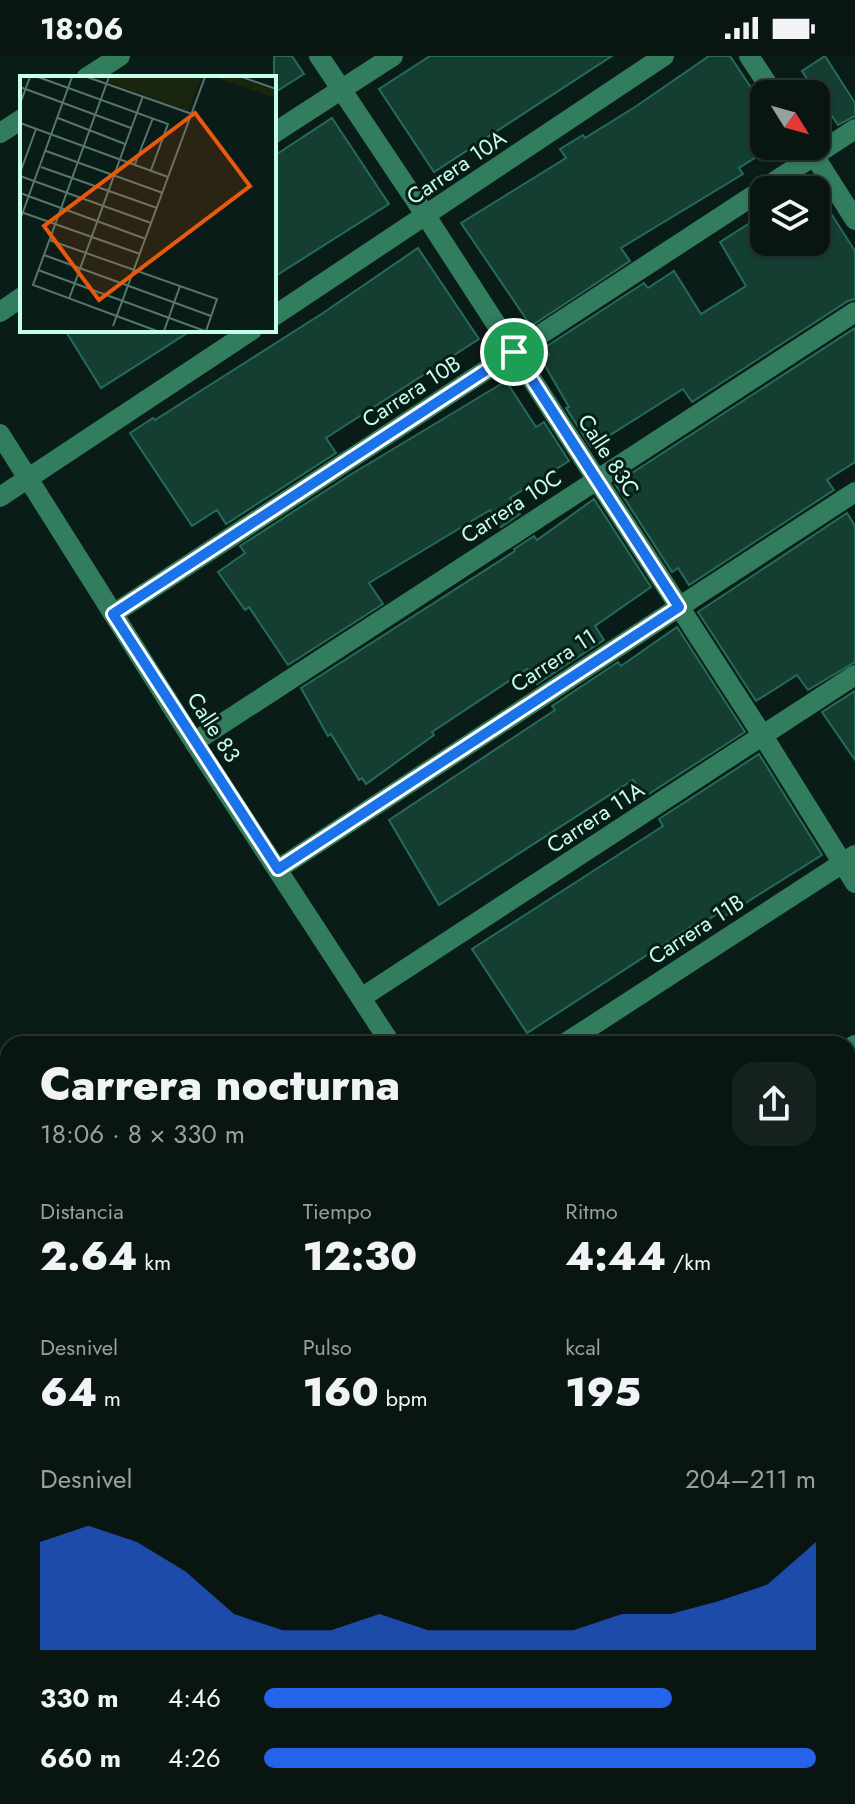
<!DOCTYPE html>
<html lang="es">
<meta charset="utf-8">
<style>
body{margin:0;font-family:Jost,sans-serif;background:#16221f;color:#f1f3f6;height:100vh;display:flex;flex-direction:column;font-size:30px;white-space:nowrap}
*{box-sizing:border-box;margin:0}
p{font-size:26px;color:#989f9f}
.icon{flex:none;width:44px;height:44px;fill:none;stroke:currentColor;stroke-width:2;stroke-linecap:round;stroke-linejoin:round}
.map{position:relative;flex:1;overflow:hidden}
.sheet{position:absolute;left:0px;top:980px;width:856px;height:768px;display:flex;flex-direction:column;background:#081511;border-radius:24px 24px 0 0;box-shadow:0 2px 6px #0004,0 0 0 2px #293431}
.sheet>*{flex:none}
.needle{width:52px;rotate:127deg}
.controls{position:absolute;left:750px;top:24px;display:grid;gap:16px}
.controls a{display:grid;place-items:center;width:80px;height:80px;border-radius:16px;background:#081511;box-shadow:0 2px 6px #0004,0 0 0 2px #293431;font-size:40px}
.pin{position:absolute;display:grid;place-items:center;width:68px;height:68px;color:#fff;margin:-34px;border:4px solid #fff;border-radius:50%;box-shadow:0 2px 8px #0007}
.round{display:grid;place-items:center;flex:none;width:84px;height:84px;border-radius:24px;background:#16221f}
.summary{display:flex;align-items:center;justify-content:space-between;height:136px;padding:0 40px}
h1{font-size:44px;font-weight:800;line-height:60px}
.figures{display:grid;grid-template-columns:repeat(3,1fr);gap:12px;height:136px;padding:8px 40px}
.figures div{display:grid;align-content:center}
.figures b{font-size:40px;font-weight:800}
.figures small{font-size:22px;font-weight:400}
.figures p{font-size:22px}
.chart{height:224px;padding:16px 40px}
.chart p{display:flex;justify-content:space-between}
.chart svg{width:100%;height:144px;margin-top:8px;fill:#2563eb;opacity:.7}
ul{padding:0 40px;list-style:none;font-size:26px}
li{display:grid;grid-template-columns:128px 96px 1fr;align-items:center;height:60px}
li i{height:20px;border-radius:10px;background:#2563eb}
.status{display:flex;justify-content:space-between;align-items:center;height:56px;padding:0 40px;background:#081511;direction:ltr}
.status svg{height:22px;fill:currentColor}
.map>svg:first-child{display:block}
.building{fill:#153e33;stroke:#266b59;stroke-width:2}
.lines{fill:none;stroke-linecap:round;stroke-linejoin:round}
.minor{stroke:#327d5e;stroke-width:20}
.route-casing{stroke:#fff;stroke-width:16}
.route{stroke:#1a73e8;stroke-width:10}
.labels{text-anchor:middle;stroke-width:6;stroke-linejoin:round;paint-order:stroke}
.street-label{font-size:22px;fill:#c5ffeb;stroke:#0a1c17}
.inset-road{fill:none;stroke:#55776c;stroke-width:2}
.view{fill:#e8590c;fill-opacity:0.15;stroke:#e8590c;stroke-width:4}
.inset-edge{fill:none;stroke:#c5ffeb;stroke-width:4}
</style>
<div class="status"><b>18:06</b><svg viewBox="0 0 49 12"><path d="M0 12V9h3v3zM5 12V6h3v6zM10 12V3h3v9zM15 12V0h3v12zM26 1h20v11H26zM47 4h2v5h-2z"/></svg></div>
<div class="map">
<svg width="855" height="1748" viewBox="0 0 855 1748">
<rect width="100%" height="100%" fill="#0a1c17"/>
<g class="building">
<path d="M 274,0 L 292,0 L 304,18 L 274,37 Z"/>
<path d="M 430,0 L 612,0 L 434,116 L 379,33 Z"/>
<path d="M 709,0 L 730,0 L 764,51 L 764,96 L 739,112 L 743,118 L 621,192 L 630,205 L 531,270 L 461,167 L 566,102 L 560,93 L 583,79 L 585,82 L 635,51 Z"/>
<path d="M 825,0 L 855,47 L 855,60 L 838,69 L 802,15 Z"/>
<path d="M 332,62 L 389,148 L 274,221 L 274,100 Z"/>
<path d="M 816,134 L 855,195 L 855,243 L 848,245 L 692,346 L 683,333 L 591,391 L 566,352 L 569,351 L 541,303 L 549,299 L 544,292 L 644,227 L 648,232 L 674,215 L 701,258 L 746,230 L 720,186 L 764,158 L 764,186 L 816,186 Z"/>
<path d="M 418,192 L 479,283 L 326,382 L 336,397 L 226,468 L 217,454 L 192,470 L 130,377 L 153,362 L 155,364 L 323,257 Z"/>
<path d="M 855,272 L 855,406 L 827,424 L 834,434 L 689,529 L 678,512 L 672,516 L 615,428 Z"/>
<path d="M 65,274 L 192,274 L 101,332 Z"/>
<path d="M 506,325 L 536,371 L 544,366 L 569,405 L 510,442 L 520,458 L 501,471 L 490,454 L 369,527 L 383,548 L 288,609 L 249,551 L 245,554 L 218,516 L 245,497 L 240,490 L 350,419 Z"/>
<path d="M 594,443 L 651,531 L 595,570 L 604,584 L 537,628 L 527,613 L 432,676 L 434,679 L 366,728 L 362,722 L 359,724 L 331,678 L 328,680 L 301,632 L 515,495 L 514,493 L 534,480 L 537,484 Z"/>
<path d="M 847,457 L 855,470 L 855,606 L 808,634 L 797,619 L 756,645 L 698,556 Z"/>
<path d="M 677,571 L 745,676 L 644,741 L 633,724 L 439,849 L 389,764 L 555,654 L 552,650 L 618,606 L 621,610 Z"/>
<path d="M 855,635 L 855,704 L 822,656 Z"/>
<path d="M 759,698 L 822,799 L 723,861 L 720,856 L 697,871 L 695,868 L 527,977 L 472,893 L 663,770 L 659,763 Z"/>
</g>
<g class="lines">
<g class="minor">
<path d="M 319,0 L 426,160 L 763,680 L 855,827"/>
<path d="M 749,0 L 774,38"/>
<path d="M 86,22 L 120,0"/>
<path d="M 0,77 L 22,63"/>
<path d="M 274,77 L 393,0"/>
<path d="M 808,90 L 855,164"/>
<path d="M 0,256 L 22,241"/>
<path d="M 274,260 L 664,0"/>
<path d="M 0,378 L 194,686 L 391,988"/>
<path d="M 0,441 L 252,274"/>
<path d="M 113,558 L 855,73"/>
<path d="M 194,686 L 855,256"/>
<path d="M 278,813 L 855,436"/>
<path d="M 361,942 L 855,619"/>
<path d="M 564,988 L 855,799"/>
<path d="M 848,994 L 855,989"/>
<path d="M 848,1097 L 855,1108"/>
<path d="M 848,1378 L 855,1389"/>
<path d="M 848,1696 L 855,1707"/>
</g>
</g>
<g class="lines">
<g class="route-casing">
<path id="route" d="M 514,296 L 679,551 L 278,813 L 113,558 Z"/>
</g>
<use href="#route" class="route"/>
</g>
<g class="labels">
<g class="street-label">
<text transform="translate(456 111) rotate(-34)" y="8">Carrera 10A</text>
<text transform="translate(411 335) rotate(-33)" y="8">Carrera 10B</text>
<text transform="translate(609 399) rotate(57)" y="8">Calle 83C</text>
<text transform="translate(511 450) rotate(-33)" y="8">Carrera 10C</text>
<text transform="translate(553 604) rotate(-33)" y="8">Carrera 11</text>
<text transform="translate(214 671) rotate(57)" y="8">Calle 83</text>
<text transform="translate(595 761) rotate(-33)" y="8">Carrera 11A</text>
<text transform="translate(696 873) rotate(-33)" y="8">Carrera 11B</text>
</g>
</g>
<g transform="translate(20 20)">
<rect width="256" height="256" fill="#0a1c17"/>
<path d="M 90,1 L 182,1 L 168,35 L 88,6 ZM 193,1 L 216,1 L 256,15 L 256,22 Z" fill="#19260d"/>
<path class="inset-road" d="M 18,1 L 148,48 L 131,94M 67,1 L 172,38M 89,1 L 13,209 L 137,255M 222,1 L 256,13M 0,11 L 111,52M 0,28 L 10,1M 38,42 L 105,68M 0,47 L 148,101M 26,75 L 143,117M 115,88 L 133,42M 21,91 L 137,132M 0,97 L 16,53M 0,100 L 131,147M 0,117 L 126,163M 1,136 L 120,178M 0,144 L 52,1M 29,164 L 197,223 L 186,255M 24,179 L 191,240M 18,194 L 185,255M 49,223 L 123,20M 93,250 L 185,1M 144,255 L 160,210"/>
<path class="view" d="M 175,37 L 230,110 L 79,224 L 24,150 Z"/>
<rect width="256" height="256" class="inset-edge"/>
</g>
</svg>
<div class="controls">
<a><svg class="needle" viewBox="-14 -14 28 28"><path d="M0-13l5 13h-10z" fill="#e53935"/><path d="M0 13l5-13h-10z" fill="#989f9f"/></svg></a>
<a><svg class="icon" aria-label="layers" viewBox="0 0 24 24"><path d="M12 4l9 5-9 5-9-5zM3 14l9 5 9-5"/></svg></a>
</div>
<div class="pin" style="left:514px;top:296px;background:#1e9e55"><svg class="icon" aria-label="arrive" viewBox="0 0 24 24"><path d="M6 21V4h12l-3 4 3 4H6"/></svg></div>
<section class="sheet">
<div class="summary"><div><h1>Carrera nocturna</h1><p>18:06 · 8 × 330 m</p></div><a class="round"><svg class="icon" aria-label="share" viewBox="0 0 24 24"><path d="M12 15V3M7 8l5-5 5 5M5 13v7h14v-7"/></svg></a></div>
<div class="figures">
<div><p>Distancia</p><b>2.64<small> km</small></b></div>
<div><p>Tiempo</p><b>12:30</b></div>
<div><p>Ritmo</p><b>4:44<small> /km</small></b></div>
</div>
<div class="figures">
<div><p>Desnivel</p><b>64<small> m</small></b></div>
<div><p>Pulso</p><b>160<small> bpm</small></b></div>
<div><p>kcal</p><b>195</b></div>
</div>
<div class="chart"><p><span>Desnivel</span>204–211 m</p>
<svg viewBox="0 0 160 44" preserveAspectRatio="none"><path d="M0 44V11L10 6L20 11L30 20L40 33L50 38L60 38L70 33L80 38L90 38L100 38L110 38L120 33L130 33L140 29L150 24L160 11V44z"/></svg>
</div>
<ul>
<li><b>330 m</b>4:46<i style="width:74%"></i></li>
<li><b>660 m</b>4:26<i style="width:100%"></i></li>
</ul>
</section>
</div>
